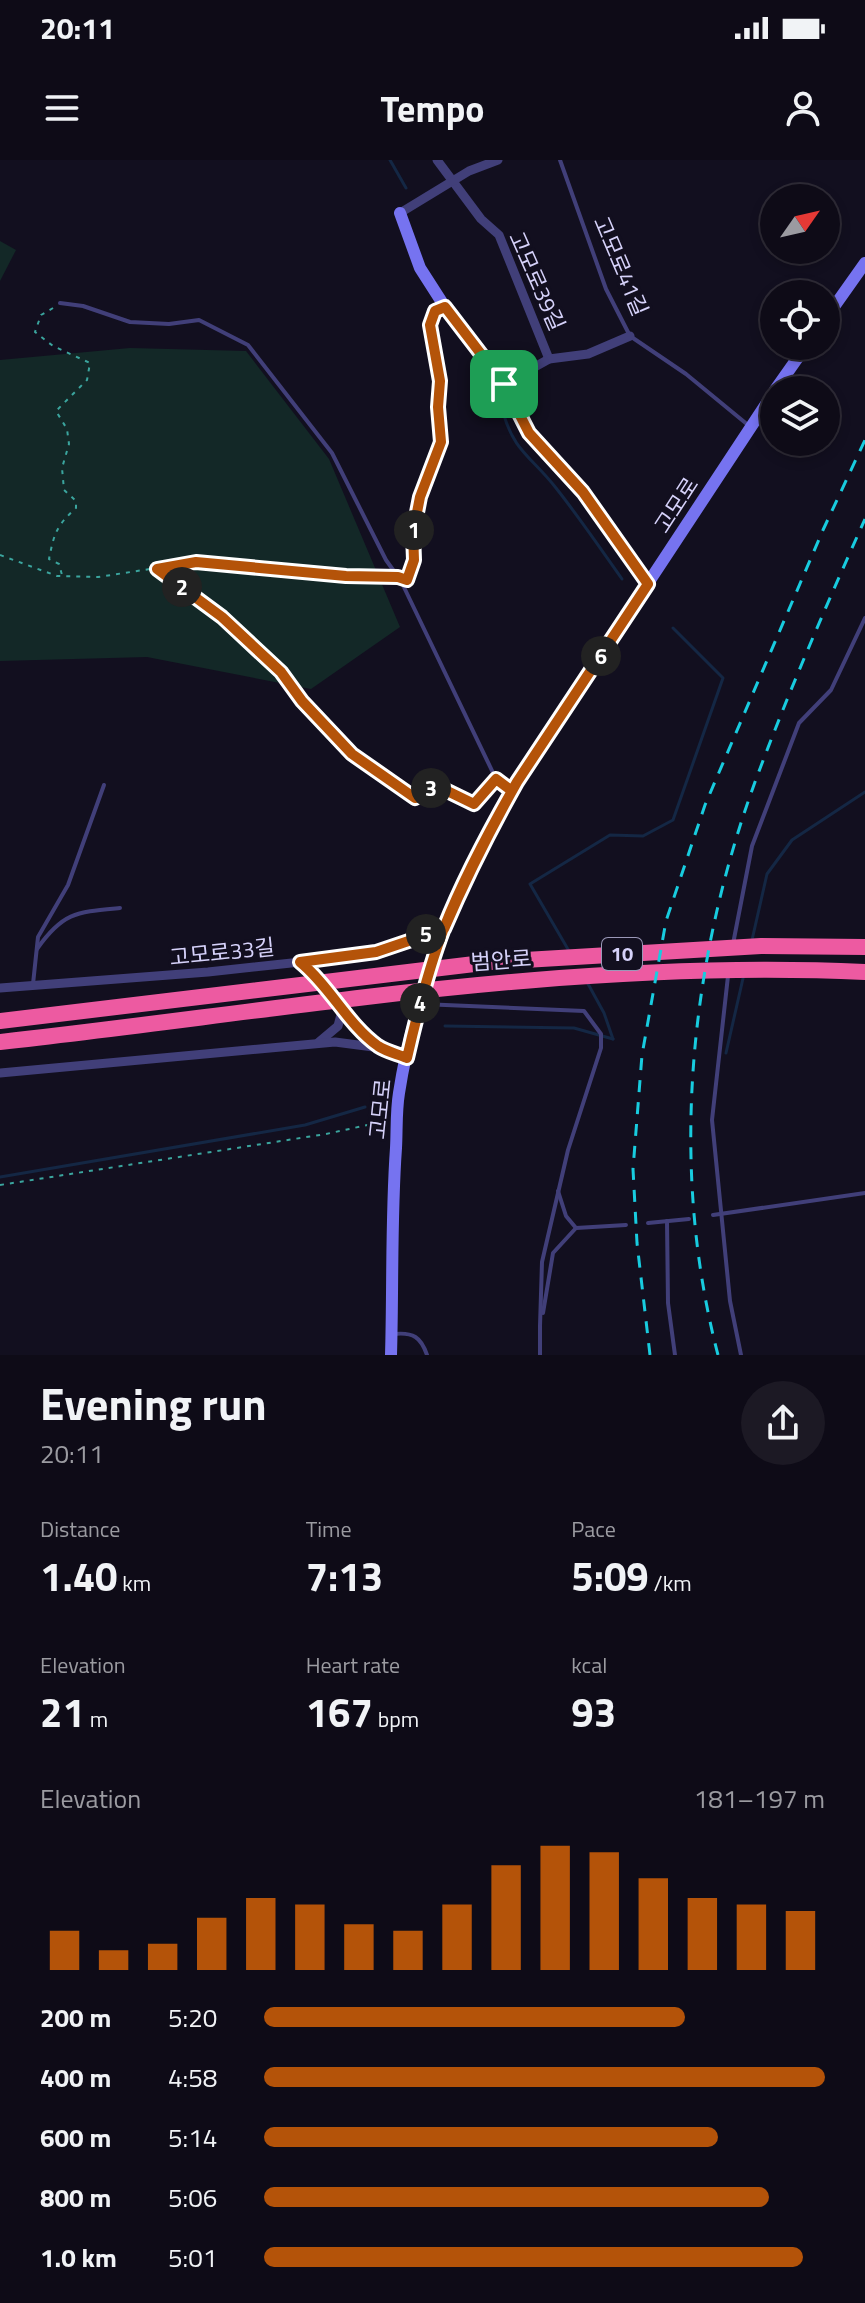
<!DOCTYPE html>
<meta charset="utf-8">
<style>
body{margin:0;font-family:"Titillium Web","Noto Sans KR",sans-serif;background:#1c1924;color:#f1f3f6;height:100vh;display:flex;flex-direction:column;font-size:30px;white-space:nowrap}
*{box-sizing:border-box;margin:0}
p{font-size:26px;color:#9b9ba1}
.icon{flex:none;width:44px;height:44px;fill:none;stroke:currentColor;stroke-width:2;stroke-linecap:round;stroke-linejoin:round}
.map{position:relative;height:1195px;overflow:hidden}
.side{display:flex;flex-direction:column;background:#0e0b17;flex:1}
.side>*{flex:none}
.needle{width:52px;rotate:56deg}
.controls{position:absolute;left:760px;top:24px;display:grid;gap:16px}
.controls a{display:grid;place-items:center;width:80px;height:80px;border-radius:50%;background:#0e0b17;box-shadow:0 4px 12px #0003,0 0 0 2px #2e2b36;font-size:40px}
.pin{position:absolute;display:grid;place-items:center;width:68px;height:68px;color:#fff;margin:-34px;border-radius:16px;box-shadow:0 4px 12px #0006}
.km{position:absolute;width:40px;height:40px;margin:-20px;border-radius:50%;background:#222;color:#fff;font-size:22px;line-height:40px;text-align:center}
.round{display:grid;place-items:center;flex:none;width:84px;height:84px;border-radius:42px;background:#1c1924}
.headline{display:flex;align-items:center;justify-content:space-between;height:136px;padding:0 40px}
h1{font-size:44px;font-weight:700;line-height:60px}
.metrics{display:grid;grid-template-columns:repeat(3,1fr);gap:12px;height:136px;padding:8px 40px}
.metrics div{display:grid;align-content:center}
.metrics b{font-size:40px;font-weight:700}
.metrics small{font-size:22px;font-weight:400}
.metrics p{font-size:22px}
.chart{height:224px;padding:16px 40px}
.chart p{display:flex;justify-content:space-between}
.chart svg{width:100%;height:144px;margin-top:8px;stroke:#b45309;stroke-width:6}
ul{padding:0 40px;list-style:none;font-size:26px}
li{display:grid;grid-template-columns:128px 96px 1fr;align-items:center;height:60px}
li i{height:20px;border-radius:10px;background:#b45309}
.status{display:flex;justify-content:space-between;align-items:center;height:56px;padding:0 40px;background:#0e0b17;direction:ltr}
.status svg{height:22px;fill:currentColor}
header{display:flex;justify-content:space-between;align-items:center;height:104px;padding:0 40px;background:#0e0b17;font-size:36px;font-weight:700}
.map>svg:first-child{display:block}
.green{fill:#132827}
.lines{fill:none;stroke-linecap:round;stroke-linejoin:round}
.stream{stroke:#142744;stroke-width:3}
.path{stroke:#3ba59e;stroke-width:2;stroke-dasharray:4 6;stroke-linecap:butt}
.lane{stroke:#413f79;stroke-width:4}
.street{stroke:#413f79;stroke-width:9}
.secondary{stroke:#7673f0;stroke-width:12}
.highway{stroke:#ed5aa1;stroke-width:16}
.rail{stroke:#18ccdf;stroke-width:3;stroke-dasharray:12 10;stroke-linecap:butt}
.route-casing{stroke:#fff;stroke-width:16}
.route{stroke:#b45309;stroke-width:10}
.labels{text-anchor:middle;stroke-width:6;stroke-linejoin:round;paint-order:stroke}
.shield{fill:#120f1f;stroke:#9b98b8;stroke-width:2}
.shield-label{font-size:20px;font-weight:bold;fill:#d6d2fa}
.street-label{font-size:22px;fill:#d6d2fa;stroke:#120f1f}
</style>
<div class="status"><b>20:11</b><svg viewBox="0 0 49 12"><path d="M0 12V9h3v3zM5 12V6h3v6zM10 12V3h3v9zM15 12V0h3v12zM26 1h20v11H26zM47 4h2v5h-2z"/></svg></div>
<header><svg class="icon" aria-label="menu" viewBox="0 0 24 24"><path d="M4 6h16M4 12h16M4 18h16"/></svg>Tempo<svg class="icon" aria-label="person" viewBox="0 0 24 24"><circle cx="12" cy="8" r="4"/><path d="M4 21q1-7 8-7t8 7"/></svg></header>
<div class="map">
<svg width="865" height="1195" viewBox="0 0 865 1195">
<rect width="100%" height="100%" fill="#120f1f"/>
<g class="green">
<path d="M 0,81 L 16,90 L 0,121 Z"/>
<path d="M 130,188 L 246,191 L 329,299 L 400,467 L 311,529 L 147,497 L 0,501 L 0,200 Z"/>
</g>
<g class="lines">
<g class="stream">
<path d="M 390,0 L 406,28"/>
<path d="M 503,252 C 514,292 532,297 556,328 C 579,357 600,388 622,419"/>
<path d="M 752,780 L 767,714 L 792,680 L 865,632"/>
<path d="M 569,791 L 530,724 L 610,675 L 643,676 L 673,660 L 723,518 L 673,468"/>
<path d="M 587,822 L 604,853 L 613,879"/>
<path d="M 445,866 L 574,868 L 613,879"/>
<path d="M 726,893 L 744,814"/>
<path d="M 0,1017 L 305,965 L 365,947"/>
</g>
<g class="path">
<path d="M 53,148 L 41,155 L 35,172 L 53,186 L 90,203 L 87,220 L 56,251 L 67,269 L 69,284 L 62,308 L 64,330 L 76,341 L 76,348 C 56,366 54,374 49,399 L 59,404 L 62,415"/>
<path d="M 0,395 L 57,416 L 98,417 L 196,402 L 346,416 L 389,417"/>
<path d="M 158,409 L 222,457 L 281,512 L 302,541 L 352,594 L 415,638 L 435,625 L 474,644 L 490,625"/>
<path d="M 408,417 L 414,400 L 413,373 L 420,337 L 441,282 L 438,247 L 440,221 L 430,165 L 435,151"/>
<path d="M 0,1025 L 326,974 L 386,961"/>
</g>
<g class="lane">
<path d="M 560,0 L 606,129 L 630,176 L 686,214 L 748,265"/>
<path d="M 60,143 L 83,146 L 130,162 L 169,164 L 199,160 L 248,185 L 332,293 L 386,400 L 401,421 L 496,619 L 510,629"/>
<path d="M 733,784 L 752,686 L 799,563 L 831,530 L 865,458"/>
<path d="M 37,789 C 63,752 77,752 120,748"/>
<path d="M 728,816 L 712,960 L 730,1141 L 741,1195"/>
<path d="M 33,824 L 38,777 L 68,725 L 104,625"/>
<path d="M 422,844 L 584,851 L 601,874 L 601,888 L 568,990 L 542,1102 L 540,1166"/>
<path d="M 558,1031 L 566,1056 L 576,1068"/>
<path d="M 713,1055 L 865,1033"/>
<path d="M 667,1061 L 668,1143 L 675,1195"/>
<path d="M 648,1063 L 689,1059"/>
<path d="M 543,1153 L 553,1093 L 576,1068 L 626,1065"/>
<path d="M 394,1174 C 413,1172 421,1177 427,1195"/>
<path d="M 540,1195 L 540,1166"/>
</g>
<g class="street">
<path d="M 437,0 L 481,59 L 499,75 L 549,199"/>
<path d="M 400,53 L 469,11 L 498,0"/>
<path d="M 504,224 L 549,199 L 588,194 L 630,176"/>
<path d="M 300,802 C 330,827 348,863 379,887"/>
<path d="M 0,828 L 208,812 L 357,796 L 444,769"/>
<path d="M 319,882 L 338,866 L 343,847"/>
<path d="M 0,913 L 335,882 L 381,888 L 407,898"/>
</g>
<g class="secondary">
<path d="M 400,53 L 420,108 L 445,147 L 504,224 L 529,273 L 583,332 L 648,424"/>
<path d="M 826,158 L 865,103"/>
<path d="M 775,230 L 806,186"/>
<path d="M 391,1195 C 393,1126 391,1057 396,988 C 397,970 396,951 399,933 C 416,822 463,719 517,622 L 774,232"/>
</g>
<g class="highway">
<path d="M 0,861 L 491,802 L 761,786 L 865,787"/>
<path d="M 0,882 C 288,850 574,798 865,812"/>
</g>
<g class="rail">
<path d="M 650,1195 L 637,1083 L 633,1009 L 642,895 L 666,761 L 705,645 L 823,370 L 865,280"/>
<path d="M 718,1195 C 669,1008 689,803 755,622 C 788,533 826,446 865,359"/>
</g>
</g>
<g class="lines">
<g class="route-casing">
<path id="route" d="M 504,224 L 445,147 L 435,151 L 430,165 L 440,221 L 438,247 L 441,282 L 420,337 L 413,373 L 414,400 L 407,420 L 398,417 L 346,416 L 196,402 L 157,409 L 222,457 L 281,512 L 302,541 L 352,594 L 415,638 L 435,625 L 474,644 L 496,619 L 512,631 C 487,675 463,720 444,768 C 428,810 417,854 407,898 C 398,894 387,892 378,886 C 348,865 330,826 300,802 L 376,792 L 444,769 C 466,718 490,670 517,622 L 648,424 L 583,332 L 529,273 L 504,224"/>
</g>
<use href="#route" class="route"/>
</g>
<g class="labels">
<rect class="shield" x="602" y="778" width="40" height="32" rx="6"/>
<g class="shield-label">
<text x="622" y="801">10</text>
</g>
<g class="street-label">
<text transform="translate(621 106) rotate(67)" y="8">고모로41길</text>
<text transform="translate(537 121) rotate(66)" y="8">고모로39길</text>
<text transform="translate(676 345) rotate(-57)" y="8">고모로</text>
<text transform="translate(222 792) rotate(-6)" y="8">고모로33길</text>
<text transform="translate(501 800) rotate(-4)" y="8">범안로</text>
<text transform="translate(380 949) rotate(-84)" y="8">고모로</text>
</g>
</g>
</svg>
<div class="controls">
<a><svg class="needle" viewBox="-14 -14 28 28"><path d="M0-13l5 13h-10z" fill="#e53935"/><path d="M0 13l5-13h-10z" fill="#9b9ba1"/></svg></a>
<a><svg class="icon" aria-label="locate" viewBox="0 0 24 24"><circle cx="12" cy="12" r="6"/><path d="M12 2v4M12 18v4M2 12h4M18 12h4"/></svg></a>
<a><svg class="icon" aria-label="layers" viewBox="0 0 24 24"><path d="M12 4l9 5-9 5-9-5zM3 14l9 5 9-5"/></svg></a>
</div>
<div class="pin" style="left:504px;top:224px;background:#1e9e55"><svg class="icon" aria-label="arrive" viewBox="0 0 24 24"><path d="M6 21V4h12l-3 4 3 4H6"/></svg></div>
<b class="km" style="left:414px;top:370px">1</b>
<b class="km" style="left:182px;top:427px">2</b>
<b class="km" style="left:431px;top:628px">3</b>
<b class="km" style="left:420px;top:843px">4</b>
<b class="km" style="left:426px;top:774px">5</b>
<b class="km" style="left:601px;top:496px">6</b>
</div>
<section class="side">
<div class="headline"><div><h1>Evening run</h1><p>20:11</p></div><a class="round"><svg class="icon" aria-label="share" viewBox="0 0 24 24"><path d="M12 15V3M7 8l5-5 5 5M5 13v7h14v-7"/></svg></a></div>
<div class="metrics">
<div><p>Distance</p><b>1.40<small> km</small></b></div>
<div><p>Time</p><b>7:13</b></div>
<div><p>Pace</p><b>5:09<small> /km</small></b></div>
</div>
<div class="metrics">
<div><p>Elevation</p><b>21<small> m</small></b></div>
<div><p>Heart rate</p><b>167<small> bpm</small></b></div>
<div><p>kcal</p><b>93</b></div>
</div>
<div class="chart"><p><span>Elevation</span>181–197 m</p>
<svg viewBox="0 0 160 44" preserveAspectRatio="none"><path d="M5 44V32M15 44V38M25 44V36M35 44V28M45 44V22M55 44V24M65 44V30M75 44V32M85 44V24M95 44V12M105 44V6M115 44V8M125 44V16M135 44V22M145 44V24M155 44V26"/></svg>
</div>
<ul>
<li><b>200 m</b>5:20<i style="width:75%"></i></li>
<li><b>400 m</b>4:58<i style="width:100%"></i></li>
<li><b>600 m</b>5:14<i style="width:81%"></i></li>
<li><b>800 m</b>5:06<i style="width:90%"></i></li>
<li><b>1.0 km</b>5:01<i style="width:96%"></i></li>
</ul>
</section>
